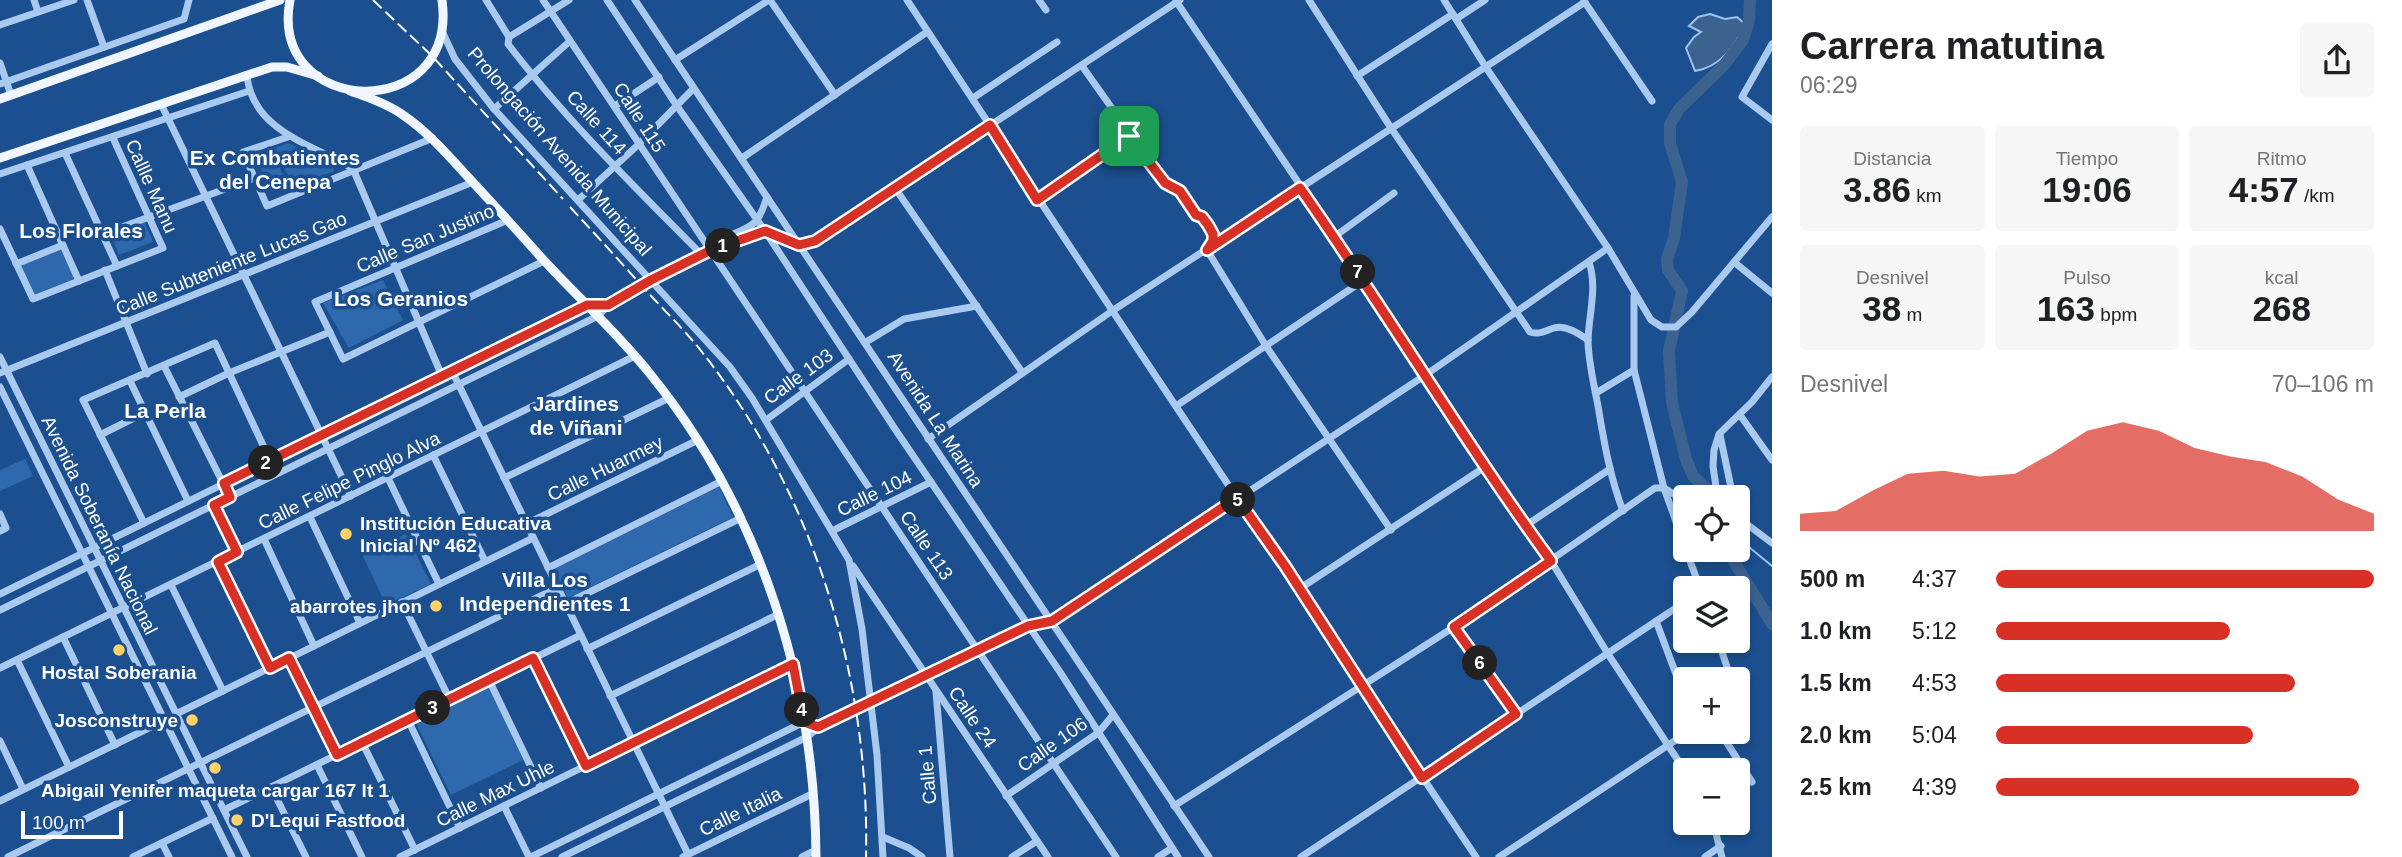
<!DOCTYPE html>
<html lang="es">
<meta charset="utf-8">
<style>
body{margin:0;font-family:Arial,sans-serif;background:#f6f6f6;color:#202124;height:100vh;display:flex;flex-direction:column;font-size:26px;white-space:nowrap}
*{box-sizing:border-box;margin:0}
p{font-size:23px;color:#757577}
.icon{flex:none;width:38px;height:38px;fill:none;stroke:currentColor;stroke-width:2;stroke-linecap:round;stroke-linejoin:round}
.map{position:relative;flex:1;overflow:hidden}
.side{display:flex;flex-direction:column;background:#fff;width:630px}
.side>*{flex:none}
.fabs{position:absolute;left:1673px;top:485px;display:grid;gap:14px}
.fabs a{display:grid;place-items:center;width:77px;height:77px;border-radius:7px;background:#fff;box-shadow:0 4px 10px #0003;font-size:35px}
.scale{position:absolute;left:21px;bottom:18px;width:102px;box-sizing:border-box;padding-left:7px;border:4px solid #fff;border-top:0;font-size:19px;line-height:24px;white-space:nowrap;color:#fff;-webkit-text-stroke:5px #1b4f8f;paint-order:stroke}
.pin{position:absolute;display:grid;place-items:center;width:60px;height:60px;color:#fff;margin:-30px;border-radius:14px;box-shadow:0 4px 10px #0006}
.km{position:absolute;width:35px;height:35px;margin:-18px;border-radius:50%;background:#222;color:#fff;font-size:19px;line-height:35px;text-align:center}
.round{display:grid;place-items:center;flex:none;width:74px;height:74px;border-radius:7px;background:#f6f6f6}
.headline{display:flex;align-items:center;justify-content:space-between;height:119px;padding:0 28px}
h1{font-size:38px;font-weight:800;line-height:52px}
.stats{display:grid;grid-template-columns:repeat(3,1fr);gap:10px;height:119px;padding:7px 28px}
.stats div{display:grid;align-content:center;border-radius:7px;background:#f6f6f6;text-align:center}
.stats b{font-size:35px;font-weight:800}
.stats small{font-size:19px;font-weight:400}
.stats p{font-size:19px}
.chart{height:196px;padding:14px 28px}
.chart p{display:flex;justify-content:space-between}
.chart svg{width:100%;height:126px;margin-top:7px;fill:#d93025;opacity:.7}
ul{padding:0 28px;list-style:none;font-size:23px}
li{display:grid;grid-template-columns:112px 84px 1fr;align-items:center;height:52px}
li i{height:18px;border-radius:9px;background:#d93025}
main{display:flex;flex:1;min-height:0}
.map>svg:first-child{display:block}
.green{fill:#2e69ad}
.water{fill:#3c6290;stroke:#9cc4f0;stroke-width:2}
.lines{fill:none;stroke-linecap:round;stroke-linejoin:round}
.stream{stroke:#9cc4f0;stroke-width:2}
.river{stroke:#3c6290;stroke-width:12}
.minor{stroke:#a9c9ee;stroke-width:7}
.major{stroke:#f0f6ff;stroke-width:9}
.rail{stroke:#fff;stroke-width:2;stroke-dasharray:12 5;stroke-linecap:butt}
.route-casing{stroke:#fff;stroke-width:14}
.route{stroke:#d93025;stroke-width:9}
.poi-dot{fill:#ffd166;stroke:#1b4f8f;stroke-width:2.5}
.labels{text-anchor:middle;stroke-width:7;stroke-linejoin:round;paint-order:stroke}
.street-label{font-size:19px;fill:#fff;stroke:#1b4f8f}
.poi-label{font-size:19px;font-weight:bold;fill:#fff;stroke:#1b4f8f;text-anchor:start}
.neighbourhood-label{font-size:21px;font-weight:bold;fill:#fff;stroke:#1b4f8f}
</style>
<main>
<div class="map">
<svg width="1772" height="857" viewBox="0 0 1772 857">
<rect width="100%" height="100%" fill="#1b4f8f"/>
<g class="green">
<path d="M 288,143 L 334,165 L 334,171 L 294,188 L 275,148 Z"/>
<path d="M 274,156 L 288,185 L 272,192 L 258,163 Z"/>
<path d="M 144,221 L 153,242 L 119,255 L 111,234 Z"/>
<path d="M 60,248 L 73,275 L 73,279 L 35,294 L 31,293 L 20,264 Z"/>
<path d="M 383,280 L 403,320 L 349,348 L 323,303 Z"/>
<path d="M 25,459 L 33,476 L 0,491 L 0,470 Z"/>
<path d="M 719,487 L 733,517 L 568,598 L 554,569 Z"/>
<path d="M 406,534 L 431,584 L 386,605 L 362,554 Z"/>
<path d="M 489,686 L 523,760 L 451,795 L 415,721 Z"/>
</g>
<path class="water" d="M 1710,14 L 1725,19 L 1737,17 L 1746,25 C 1734,46 1721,67 1695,71 L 1686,48 L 1694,37 L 1701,32 L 1689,26 L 1698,17 Z"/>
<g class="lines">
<path class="stream" d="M 1738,538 L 1772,566"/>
<g class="river">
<path d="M 1715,497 L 1693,476 L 1686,459 L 1672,403 L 1669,351 L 1682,291 L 1668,270 L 1667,259 L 1674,238 L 1682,182 L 1670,143 L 1670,124 L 1679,109 L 1725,64 L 1743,40 L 1749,21 L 1750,0"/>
<path d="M 1727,550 L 1772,624"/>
</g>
<g class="minor">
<path d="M 34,0 L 38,12"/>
<path d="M 87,0 L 104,47"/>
<path d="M 486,0 L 509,37 L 508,44 C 566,120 635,187 702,255"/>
<path d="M 543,0 L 1116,857"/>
<path d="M 607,0 L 677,106 L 765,231 L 897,432 L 1060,672 L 1178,857"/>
<path d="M 635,0 L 1209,857"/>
<path d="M 770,0 L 835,95"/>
<path d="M 907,0 L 1141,354 L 1237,498 L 1283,563 L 1362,687 L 1476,857"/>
<path d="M 1039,0 L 1046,10"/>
<path d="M 1309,0 L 1391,128 L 1530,332 C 1540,335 1544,331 1554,328 C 1566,325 1578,333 1588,340"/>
<path d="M 1444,0 L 1485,66 L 1608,248 L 1651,320 L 1662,327 L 1676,327 L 1692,312 L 1772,217"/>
<path d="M 1176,1 L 1364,280 L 1485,467 L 1551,561 L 1608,654 L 1685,771"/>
<path d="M 1584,1 L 1652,101"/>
<path d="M 1456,19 L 1485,0"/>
<path d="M 0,25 L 74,0"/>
<path d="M 442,31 L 455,59 L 494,109 L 730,367 L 752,398 L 849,560 L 862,629 L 877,755 L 883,857"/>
<path d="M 509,37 L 569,0"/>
<path d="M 1772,44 L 1742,97 L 1772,120"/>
<path d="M 675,60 L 769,0"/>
<path d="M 0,63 L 11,95"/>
<path d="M 1082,66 L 1165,183 L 1180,191 L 1196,215 L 1208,225 L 1214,234 L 1213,241 L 1207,250 L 1266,346 L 1391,530"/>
<path d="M 247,76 C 253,132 313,144 353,169"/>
<path d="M 1357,76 L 1453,14"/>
<path d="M 0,84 L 184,19 L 189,0"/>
<path d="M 973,98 L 1057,42"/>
<path d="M 161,104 L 351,496"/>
<path d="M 615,106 L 659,77"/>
<path d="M 494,109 L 570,41"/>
<path d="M 288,137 L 243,152 L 267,206 L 433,138"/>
<path d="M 65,153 L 117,266"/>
<path d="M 742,158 L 927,32"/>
<path d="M 27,165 L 79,281"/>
<path d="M 353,169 L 442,376"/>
<path d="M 0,174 L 249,91"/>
<path d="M 895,188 L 1022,372"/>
<path d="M 1037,199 L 1129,136"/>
<path d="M 578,200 L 639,144 L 693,89"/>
<path d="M 508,220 L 315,302 L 343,359 L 544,261"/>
<path d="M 0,229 L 33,299 L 163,248 L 113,138"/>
<path d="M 103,234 L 255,178"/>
<path d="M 1334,237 L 1394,193"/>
<path d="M 709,251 C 720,234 740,235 754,223 C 761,217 764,205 767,197"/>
<path d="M 1589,262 C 1598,289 1588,316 1588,343 C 1589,364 1594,385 1598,406 C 1604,442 1610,477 1623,511"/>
<path d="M 1734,262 L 1772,293"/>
<path d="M 16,264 L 63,245"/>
<path d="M 105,270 L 147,374"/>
<path d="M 866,342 L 904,319 L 977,306"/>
<path d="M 0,357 L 247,857"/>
<path d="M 164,366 L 230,497"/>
<path d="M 1634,370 L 1664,488 L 1685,547"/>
<path d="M 452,371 L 688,854"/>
<path d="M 0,373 L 473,182"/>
<path d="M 130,381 L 188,501"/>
<path d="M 0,387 L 232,857"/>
<path d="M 1596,393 L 1634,370 L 1634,296"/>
<path d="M 179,397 L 229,373 L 330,332"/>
<path d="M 1176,406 L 1364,280"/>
<path d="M 1740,415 L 1772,460"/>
<path d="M 766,420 L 849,359"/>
<path d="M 100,435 L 144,413"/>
<path d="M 1720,435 L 1733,497"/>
<path d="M 928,439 L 1112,311 L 1585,2"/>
<path d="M 433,455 L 485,561"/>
<path d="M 388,478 L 439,584"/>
<path d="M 504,478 L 669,398"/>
<path d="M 1715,497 L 1717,494 L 1713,466 L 1714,450 L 1719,434 L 1752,402 L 1772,377"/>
<path d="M 213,505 L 237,552"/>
<path d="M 1738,509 L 1744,522 L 1772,543"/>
<path d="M 0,514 L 6,528 L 0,531"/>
<path d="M 310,517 L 360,623"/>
<path d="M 144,523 L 83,400 L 215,343 L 270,460"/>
<path d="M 526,524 L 698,440"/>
<path d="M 1525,526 L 1610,469"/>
<path d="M 832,531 L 931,482"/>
<path d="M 264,539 L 314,646"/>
<path d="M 1686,550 L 1700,588"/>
<path d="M 218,561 L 269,668"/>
<path d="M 853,566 L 1048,857"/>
<path d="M 548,568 L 722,481"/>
<path d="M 171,585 L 223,691"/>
<path d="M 1299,589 L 1485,467"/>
<path d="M 0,594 L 587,305 L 608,305"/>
<path d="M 402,602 L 450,700"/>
<path d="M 565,604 L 741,518"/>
<path d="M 0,610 L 598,316 C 630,281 719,247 765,231 L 799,245 L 815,241 L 1180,0"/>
<path d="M 1656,621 L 1685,698"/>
<path d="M 1454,627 L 1516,714"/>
<path d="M 63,637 L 115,745"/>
<path d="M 1718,640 L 1731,679"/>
<path d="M 587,649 L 761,564"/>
<path d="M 289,658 L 337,755"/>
<path d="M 533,658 L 586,766"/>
<path d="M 17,660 L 69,767"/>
<path d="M 0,668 L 635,356"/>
<path d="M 489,680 L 541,788"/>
<path d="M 936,692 L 950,857"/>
<path d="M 610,696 L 779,614"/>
<path d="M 176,714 L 533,538"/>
<path d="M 408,720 L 460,828"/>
<path d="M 1720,732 L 1752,782"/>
<path d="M 0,741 L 23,789"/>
<path d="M 362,742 L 415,850"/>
<path d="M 317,765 L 362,857"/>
<path d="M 271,787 L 306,857"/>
<path d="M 1006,796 L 1098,733 L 1113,715"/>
<path d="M 0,801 L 165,720"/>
<path d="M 504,806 L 529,857"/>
<path d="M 1174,806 L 1454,627 L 1655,488 L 1664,488 L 1685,501"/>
<path d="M 224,810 L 581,635"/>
<path d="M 1713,822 L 1722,857"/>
<path d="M 883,837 L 909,848 L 922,857"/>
<path d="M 162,843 L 169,857"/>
<path d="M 8,857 L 557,588"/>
<path d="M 133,857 L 213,818"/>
<path d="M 400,857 L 793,664"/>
<path d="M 531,857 L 804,722 L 818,727"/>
<path d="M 562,857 L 807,737 C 821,724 840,717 856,707 L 1028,626 L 1052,621 L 1424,376 L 1608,248"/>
<path d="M 683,857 L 812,794"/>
<path d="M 802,857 L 816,850"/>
<path d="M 1012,857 L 1037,841"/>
<path d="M 1158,857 L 1172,848"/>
<path d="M 1301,857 L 1685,602"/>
<path d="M 1499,857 L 1688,732"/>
<path d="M 1705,857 L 1721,846"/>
</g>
<g class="major">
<path d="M 290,0 C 268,118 459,125 442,0"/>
<path d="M 350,91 C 368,97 388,104 403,115 C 428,132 448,155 468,177 C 492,203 516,229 539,255 C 576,296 617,332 651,375 C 761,511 815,684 816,857"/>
<path d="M 0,99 L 280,0"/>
<path d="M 0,158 L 272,67 L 287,67 L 318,76"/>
</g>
<g class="rail">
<path d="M 373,0 L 432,56 L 563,199"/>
<path d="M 570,207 C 598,237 625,267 652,297 C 669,315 687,333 702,352 C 814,494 870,678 866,857"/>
</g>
</g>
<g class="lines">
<g class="route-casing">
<path id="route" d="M 990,125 L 1037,200 L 1129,136 L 1165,183 L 1180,191 L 1196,215 L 1202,217 L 1208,225 L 1213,234 L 1213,241 L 1207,250 L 1300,188 C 1386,311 1463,440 1551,561 L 1454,627 L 1516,714 L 1422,778 L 1285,566 L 1237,498 L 1052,621 L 1028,626 L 818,727 L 804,722 L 793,664 L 586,766 L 533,658 L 337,755 L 289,658 L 270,668 L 218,562 L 237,552 L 214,505 L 230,497 L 224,483 L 587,305 L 608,305 L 651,280 L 709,251 L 765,231 L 799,245 L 815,241 Z"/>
</g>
<use href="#route" class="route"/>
</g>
<g class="poi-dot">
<circle cx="346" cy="534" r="7"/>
<circle cx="436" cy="606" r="7"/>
<circle cx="119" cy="650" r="7"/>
<circle cx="192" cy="720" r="7"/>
<circle cx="215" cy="768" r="7"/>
<circle cx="237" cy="820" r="7"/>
</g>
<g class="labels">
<g class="street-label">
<text transform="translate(640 117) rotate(57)" y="7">Calle 115</text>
<text transform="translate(597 122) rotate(48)" y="7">Calle 114</text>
<text transform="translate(560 151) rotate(49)" y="7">Prolongación Avenida Municipal</text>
<text transform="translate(152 186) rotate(66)" y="7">Callle Manu</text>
<text transform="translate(425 238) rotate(-23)" y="7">Calle San Justino</text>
<text transform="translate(231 263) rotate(-22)" y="7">Calle Subteniente Lucas Gao</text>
<text transform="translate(798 376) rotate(-36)" y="7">Calle 103</text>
<text transform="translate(936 419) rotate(57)" y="7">Avenida La Marina</text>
<text transform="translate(605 468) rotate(-26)" y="7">Calle Huarmey</text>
<text transform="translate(349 480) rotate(-26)" y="7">Calle Felipe Pinglo Alva</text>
<text transform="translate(874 493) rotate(-26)" y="7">Calle 104</text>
<text transform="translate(100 525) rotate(64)" y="7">Avenida Soberanía Nacional</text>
<text transform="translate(927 545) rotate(56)" y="7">Calle 113</text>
<text transform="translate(973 717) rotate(56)" y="7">Calle 24</text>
<text transform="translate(1052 744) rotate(-35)" y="7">Calle 106</text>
<text transform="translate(927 775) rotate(-95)" y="7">Calle 1</text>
<text transform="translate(495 793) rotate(-26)" y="7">Calle Max Uhle</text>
<text transform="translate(740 811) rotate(-26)" y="7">Calle Italia</text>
</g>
<g class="poi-label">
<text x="360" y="530">Institución Educativa<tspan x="360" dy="22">Inicial Nº 462</tspan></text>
<text x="422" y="613" text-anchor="end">abarrotes jhon</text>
<text x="119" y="679" text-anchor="middle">Hostal Soberania</text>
<text x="178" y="727" text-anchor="end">Josconstruye</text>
<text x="215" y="797" text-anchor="middle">Abigail Yenifer maqueta cargar 167 lt 1</text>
<text x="251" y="827">D'Lequi Fastfood</text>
</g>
<g class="neighbourhood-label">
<text x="275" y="165">Ex Combatientes<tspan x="275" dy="24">del Cenepa</tspan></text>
<text x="81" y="238">Los Florales</text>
<text x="401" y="306">Los Geranios</text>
<text x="576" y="411">Jardines<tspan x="576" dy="24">de Viñani</tspan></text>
<text x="165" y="418">La Perla</text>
<text x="545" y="587">Villa Los<tspan x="545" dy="24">Independientes 1</tspan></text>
</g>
</g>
</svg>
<div class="fabs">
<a><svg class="icon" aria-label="locate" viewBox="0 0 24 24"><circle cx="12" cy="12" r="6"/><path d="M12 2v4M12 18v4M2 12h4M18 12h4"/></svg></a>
<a><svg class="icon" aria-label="layers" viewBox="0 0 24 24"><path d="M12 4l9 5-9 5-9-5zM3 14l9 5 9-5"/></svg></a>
<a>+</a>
<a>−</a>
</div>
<div class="scale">100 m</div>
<div class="pin" style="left:1129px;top:136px;background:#1e9e55"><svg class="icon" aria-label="arrive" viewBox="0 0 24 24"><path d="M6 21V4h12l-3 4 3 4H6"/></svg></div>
<b class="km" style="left:723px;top:246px">1</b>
<b class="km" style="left:266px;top:463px">2</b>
<b class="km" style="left:433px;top:708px">3</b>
<b class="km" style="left:802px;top:710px">4</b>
<b class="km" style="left:1238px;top:500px">5</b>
<b class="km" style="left:1480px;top:663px">6</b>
<b class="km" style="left:1358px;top:272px">7</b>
</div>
<section class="side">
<div class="headline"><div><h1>Carrera matutina</h1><p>06:29</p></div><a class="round"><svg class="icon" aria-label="share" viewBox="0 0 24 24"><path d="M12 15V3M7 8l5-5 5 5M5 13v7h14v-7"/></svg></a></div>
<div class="stats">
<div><p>Distancia</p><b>3.86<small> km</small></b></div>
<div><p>Tiempo</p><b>19:06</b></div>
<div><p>Ritmo</p><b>4:57<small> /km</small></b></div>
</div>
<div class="stats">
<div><p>Desnivel</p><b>38<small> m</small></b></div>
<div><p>Pulso</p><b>163<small> bpm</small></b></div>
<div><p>kcal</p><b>268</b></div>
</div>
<div class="chart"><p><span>Desnivel</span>70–106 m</p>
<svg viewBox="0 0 160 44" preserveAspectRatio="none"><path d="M0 44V38L10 37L20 30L30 24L40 23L50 25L60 24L70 17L80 9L90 6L100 9L110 15L120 18L130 20L140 25L150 33L160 38V44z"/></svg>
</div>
<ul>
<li><b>500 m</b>4:37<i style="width:100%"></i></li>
<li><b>1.0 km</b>5:12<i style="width:62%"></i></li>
<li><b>1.5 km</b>4:53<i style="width:79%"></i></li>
<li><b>2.0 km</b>5:04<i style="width:68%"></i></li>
<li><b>2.5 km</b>4:39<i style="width:96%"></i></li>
</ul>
</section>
</main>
